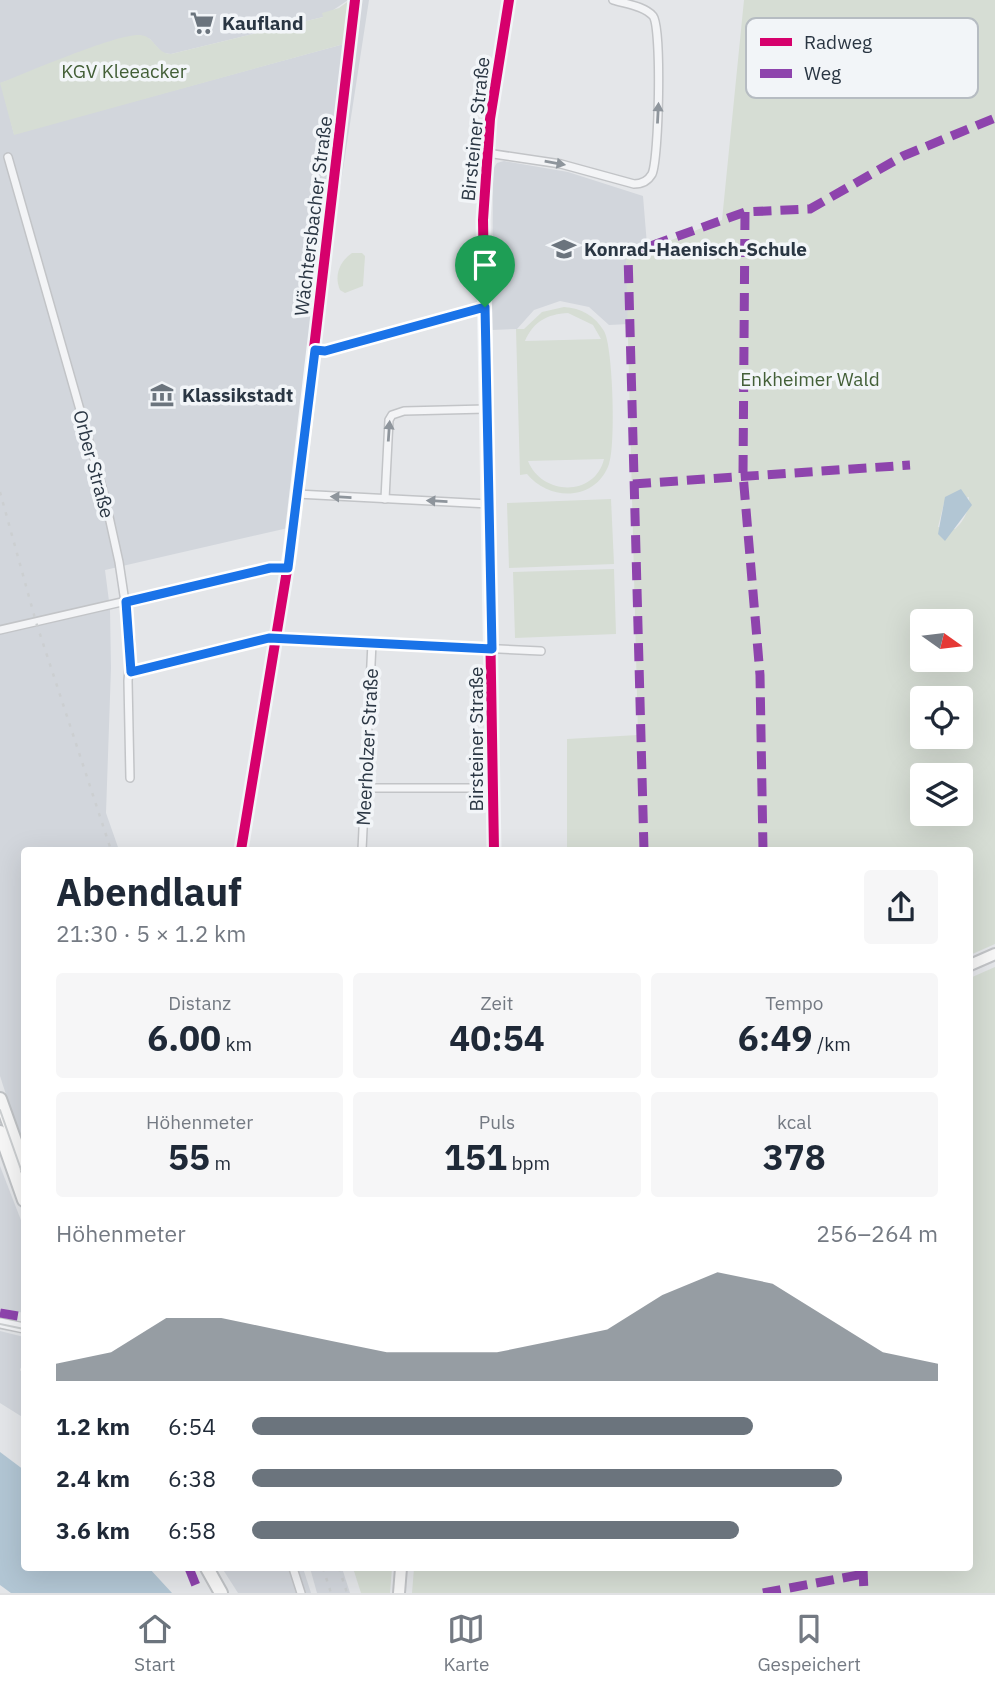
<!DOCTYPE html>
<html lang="de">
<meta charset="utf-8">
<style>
body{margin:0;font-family:"IBM Plex Sans",sans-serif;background:#f6f6f7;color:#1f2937;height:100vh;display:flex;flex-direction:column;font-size:26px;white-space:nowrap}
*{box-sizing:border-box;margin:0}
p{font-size:23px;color:#747a83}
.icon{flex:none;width:38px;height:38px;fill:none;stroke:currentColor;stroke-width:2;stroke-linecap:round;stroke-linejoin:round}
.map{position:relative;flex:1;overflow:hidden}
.panel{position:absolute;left:21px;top:847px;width:952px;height:724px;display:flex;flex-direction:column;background:#fff;border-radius:7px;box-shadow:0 7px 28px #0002}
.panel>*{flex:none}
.needle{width:46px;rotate:104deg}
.buttons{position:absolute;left:910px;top:609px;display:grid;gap:14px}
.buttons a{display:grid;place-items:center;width:63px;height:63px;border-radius:7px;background:#fff;box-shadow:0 7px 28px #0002;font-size:35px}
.pin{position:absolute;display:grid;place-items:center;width:60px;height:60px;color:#fff;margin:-72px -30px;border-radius:50% 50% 50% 0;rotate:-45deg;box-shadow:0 0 7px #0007}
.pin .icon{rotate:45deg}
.round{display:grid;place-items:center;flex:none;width:74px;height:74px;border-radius:7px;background:#f6f6f7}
.summary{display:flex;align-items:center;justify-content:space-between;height:119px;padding:0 35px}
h1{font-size:38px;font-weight:800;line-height:52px}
.stats{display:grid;grid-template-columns:repeat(3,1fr);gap:10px;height:119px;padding:7px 35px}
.stats div{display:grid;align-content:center;border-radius:7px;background:#f6f6f7;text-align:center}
.stats b{font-size:35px;font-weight:800}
.stats small{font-size:19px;font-weight:400}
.stats p{font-size:19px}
.chart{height:196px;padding:14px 35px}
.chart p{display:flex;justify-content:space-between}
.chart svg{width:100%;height:126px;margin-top:7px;fill:#6b747d;opacity:.7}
ul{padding:0 35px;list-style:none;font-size:23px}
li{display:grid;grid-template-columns:112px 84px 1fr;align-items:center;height:52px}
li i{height:18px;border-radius:9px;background:#6b747d}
.tabs{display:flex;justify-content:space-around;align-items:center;height:98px;border-top:2px solid #e0e1e3;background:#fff;font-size:19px;color:#747a83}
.tabs a{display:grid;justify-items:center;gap:4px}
.tabs .active{color:#6b747d}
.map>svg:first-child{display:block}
.built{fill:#d2d6dc}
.green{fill:#d6ddd4;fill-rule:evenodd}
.water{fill:#b2c6d4}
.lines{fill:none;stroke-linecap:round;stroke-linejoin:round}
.minor-casing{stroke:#c2c4c7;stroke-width:10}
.tertiary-casing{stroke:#c2c4c7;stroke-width:12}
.secondary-casing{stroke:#c2c4c7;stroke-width:14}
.primary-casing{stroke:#c0c3c6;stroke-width:16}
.minor{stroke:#f3f4f6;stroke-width:7}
.tertiary{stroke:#f3f4f6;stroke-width:9}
.secondary{stroke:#f7f7f7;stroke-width:10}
.primary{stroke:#f7f7f7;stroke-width:12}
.tram{stroke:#cccfd1;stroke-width:2}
.rail{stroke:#cccfd1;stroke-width:2.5;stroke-dasharray:3.5 7;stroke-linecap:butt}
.quiet{stroke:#8e44ad;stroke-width:9;stroke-dasharray:18 9;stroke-linecap:butt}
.cycleway-casing{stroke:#f2f5f8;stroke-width:15}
.cycleway{stroke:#d6006c;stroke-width:10}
.oneway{fill:#8e959c}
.route-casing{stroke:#fff;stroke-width:14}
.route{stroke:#1a73e8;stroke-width:9}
.labels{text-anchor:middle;stroke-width:7;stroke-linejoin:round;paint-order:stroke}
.poi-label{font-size:19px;font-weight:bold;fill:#2a3643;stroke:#f2f5f8;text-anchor:start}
.park-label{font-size:19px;fill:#435f37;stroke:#f2f5f8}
.street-label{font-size:19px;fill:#2a3643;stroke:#f2f5f8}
.key{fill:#f2f5f8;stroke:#b6bcc2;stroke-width:2}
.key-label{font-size:19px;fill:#2a3643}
</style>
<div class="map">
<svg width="995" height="1593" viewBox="0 0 995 1593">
<rect width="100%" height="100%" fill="#e4e6e9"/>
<g class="built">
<path d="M 0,0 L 348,0 L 323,17 L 171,54 L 162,53 L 150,39 L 139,35 L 105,44 L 1,83 L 14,134 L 344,44 L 350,0 L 369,0 L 288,528 L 105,570 L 110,609 L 111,668 L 106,813 L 119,850 L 24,850 L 24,1150 L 0,1076 Z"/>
<path d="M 504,161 L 568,172 L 643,196 L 647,245 L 626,253 L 629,324 L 609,325 L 589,307 L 560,301 L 534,310 L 517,329 L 492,330 L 493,169 L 497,163 Z"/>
<path d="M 0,1166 L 24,1228 L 24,1313 L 0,1308 Z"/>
<path d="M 0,1331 L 24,1337 L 24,1359 L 20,1370 L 24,1375 L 24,1418 L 0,1403 Z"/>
<path d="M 222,1568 L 303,1568 L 311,1593 L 238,1593 Z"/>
<path d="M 310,1568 L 342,1568 L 350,1593 L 317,1593 Z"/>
</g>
<g class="green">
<path d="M 350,0 L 344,44 L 14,135 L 0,83 C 26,73 118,33 140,35 C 155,36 156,54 171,54 L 323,17 L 322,13 L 339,8 Z"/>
<path d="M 744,0 L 995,0 L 995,944 L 970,955 L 970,850 L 567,850 L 567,739 L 638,735 L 626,258 L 722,220 ZM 969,497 C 969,510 965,520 955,529 L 938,527 L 944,503 ZM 922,621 L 961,621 L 961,660 L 922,660 ZM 922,698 L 961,698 L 961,737 L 922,737 ZM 922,775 L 961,775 L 961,814 L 922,814 Z"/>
<path d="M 352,253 L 362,253 L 365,256 L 363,286 L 345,293 L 340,290 C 334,276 339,262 352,253 Z"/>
<path d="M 564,307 C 581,308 595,316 604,331 C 613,346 616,446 609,464 C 596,501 550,502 527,474 L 520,475 L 516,329 L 524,329 L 542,312 ZM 568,313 L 593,325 L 601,339 L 525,341 C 533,322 547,314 568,313 ZM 604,459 C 595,497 542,496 528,461 Z"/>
<path d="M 611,499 L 614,564 L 509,568 L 507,503 Z"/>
<path d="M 614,569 L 616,634 L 515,638 L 513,572 Z"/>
<path d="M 995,967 L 995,1593 L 412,1593 L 414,1568 L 970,1568 L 970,978 Z"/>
<path d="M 353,1568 L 392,1568 L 390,1593 L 361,1593 Z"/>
</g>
<g class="water">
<path d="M 961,489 L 972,505 L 945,541 L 938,534 L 945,497 Z"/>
<path d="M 0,1452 L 24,1470 L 24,1568 L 149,1568 L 172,1593 L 11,1593 L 0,1585 Z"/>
</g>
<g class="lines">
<g class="minor-casing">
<g id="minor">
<path d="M 487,153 L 561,164 L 634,184 C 642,184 648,181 652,174 C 659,159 662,28 653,16 C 644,6 626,4 613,0"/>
<path d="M 8,157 L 104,494 L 119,562 L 131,642 L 128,681 L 130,778"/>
<path d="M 315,350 L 325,351 L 485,307"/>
<path d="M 297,494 L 489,504"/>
<path d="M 385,499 L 389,420 L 392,415 L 404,411 L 486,409"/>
<path d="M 0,630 L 270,568 L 288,567"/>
<path d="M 131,672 L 269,638 L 541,651"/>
<path d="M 365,788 L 494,788"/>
<path d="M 362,850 L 372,643"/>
<path d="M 494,850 L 483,220 L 490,119 L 509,0"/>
<path d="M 293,1568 L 301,1593"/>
</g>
</g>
<g class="tertiary-casing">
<g id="tertiary">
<path d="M 241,850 L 290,552 L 355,0"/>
<path d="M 0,1323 L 24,1328"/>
</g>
</g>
<g class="secondary-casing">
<g id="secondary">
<path d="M 970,965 L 995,954"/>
<path d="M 399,1593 L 401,1568"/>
</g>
</g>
<g class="primary-casing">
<g id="primary">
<path d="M 0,1099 L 24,1166"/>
<path d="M 0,1132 L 24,1200"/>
<path d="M 207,1568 L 221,1593"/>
</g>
</g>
<use href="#minor" class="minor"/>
<use href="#tertiary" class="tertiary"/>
<use href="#secondary" class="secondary"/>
<use href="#primary" class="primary"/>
<g class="tram">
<path d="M 0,1110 L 24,1178"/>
<path d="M 0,1324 L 24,1329"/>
</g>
<g class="rail">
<path d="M 0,492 L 36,622 L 111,850"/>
<path d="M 323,1568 L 331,1593"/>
<path d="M 339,1568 L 347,1593"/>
</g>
<g class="quiet">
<path d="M 745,212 L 743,474 L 760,675 L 763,850"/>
<path d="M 633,484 L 910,465"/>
<path d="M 644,850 L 628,254 L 745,212 L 810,209 L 903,156 L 995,118"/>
<path d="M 0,1313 L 24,1317"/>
<path d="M 189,1568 L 199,1593"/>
<path d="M 863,1568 L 864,1593"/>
<path d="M 763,1593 L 864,1574"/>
</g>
<g class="cycleway-casing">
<g id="cycleway">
<path d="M 241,850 L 290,552 L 355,0"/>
<path d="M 494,850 L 483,220 L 490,119 L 509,0"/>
</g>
</g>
<use href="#cycleway" class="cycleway"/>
</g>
<defs><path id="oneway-solid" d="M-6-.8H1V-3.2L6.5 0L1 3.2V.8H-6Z" transform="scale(1.75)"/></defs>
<g class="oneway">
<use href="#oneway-solid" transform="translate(658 113) rotate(-87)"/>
<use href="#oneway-solid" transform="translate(555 163) rotate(10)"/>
<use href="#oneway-solid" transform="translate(389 431) rotate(-86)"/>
<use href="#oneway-solid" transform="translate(341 497) rotate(-177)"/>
<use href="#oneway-solid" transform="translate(437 501) rotate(-177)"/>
</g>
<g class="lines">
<g class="route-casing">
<path id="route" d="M 485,307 L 492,649 L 269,638 L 131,672 L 126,602 L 270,568 L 288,568 L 315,350 L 325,351 Z"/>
</g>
<use href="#route" class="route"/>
</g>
<defs>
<g id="supermarket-bare" transform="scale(1.89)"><path d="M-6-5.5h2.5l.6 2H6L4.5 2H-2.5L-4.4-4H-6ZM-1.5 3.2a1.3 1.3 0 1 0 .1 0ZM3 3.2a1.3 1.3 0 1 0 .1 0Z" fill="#6b747d" stroke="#f2f5f8" stroke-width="2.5" paint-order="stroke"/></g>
<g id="school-bare" transform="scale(1.89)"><path d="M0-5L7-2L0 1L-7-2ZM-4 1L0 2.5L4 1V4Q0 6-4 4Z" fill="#6b747d" stroke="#f2f5f8" stroke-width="2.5" paint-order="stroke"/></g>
<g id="museum-bare" transform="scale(1.89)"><path d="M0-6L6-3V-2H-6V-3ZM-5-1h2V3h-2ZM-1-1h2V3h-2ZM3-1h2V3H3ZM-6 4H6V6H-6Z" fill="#6b747d" stroke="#f2f5f8" stroke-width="2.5" paint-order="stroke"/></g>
</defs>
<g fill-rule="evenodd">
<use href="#supermarket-bare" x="202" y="23"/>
<use href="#school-bare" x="564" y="249"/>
<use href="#museum-bare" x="162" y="395"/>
</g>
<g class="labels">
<g class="poi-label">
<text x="222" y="30">Kaufland</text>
<text x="584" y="256">Konrad-Haenisch-Schule</text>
<text x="182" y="402">Klassikstadt</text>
</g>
<g class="park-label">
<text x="124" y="78">KGV Kleeacker</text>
<text x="810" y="386">Enkheimer Wald</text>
</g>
<g class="street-label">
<text transform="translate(475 129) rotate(-84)" y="7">Birsteiner Straße</text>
<text transform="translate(313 216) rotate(-83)" y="7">Wächtersbacher Straße</text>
<text transform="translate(94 464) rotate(75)" y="7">Orber Straße</text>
<text transform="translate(476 739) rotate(-90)" y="7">Birsteiner Straße</text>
<text transform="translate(367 747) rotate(-87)" y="7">Meerholzer Straße</text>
</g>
</g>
<rect x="746" y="18" width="232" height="80" rx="10" class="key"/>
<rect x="760" y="38" width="32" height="8" fill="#d6006c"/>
<rect x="760" y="69" width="32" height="9" fill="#8e44ad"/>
<g class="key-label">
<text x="804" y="49">Radweg</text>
<text x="804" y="80">Weg</text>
</g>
</svg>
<div class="buttons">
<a><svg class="needle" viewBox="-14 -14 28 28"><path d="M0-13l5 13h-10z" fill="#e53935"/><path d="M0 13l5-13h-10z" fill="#747a83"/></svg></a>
<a><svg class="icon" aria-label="locate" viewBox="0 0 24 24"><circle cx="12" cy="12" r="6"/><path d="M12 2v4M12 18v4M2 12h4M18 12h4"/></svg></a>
<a><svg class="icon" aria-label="layers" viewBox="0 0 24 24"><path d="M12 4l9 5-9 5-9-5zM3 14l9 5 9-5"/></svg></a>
</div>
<div class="pin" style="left:485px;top:307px;background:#1e9e55"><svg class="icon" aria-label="arrive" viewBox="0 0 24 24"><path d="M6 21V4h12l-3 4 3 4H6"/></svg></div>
<section class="panel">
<div class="summary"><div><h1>Abendlauf</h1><p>21:30 · 5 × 1.2 km</p></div><a class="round"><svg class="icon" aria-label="share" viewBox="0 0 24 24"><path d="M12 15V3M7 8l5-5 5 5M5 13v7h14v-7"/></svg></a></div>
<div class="stats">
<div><p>Distanz</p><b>6.00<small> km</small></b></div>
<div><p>Zeit</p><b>40:54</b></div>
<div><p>Tempo</p><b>6:49<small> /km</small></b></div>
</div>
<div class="stats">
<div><p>Höhenmeter</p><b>55<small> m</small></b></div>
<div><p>Puls</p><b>151<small> bpm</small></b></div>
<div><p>kcal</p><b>378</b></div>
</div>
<div class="chart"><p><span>Höhenmeter</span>256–264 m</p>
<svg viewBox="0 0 160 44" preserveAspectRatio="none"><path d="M0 44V38L10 34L20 22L30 22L40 26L50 30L60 34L70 34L80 34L90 30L100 26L110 14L120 6L130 10L140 22L150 34L160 38V44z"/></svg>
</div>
<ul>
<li><b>1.2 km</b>6:54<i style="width:73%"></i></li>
<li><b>2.4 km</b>6:38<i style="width:86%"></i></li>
<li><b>3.6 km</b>6:58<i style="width:71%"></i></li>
</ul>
</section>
</div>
<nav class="tabs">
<a class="active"><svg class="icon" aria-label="home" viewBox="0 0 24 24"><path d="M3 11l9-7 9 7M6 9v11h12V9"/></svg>Start</a>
<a><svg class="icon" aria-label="map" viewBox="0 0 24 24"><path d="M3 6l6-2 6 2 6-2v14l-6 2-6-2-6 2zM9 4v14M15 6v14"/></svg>Karte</a>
<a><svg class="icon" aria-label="saved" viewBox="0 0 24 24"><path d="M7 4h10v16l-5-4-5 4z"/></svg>Gespeichert</a>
</nav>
